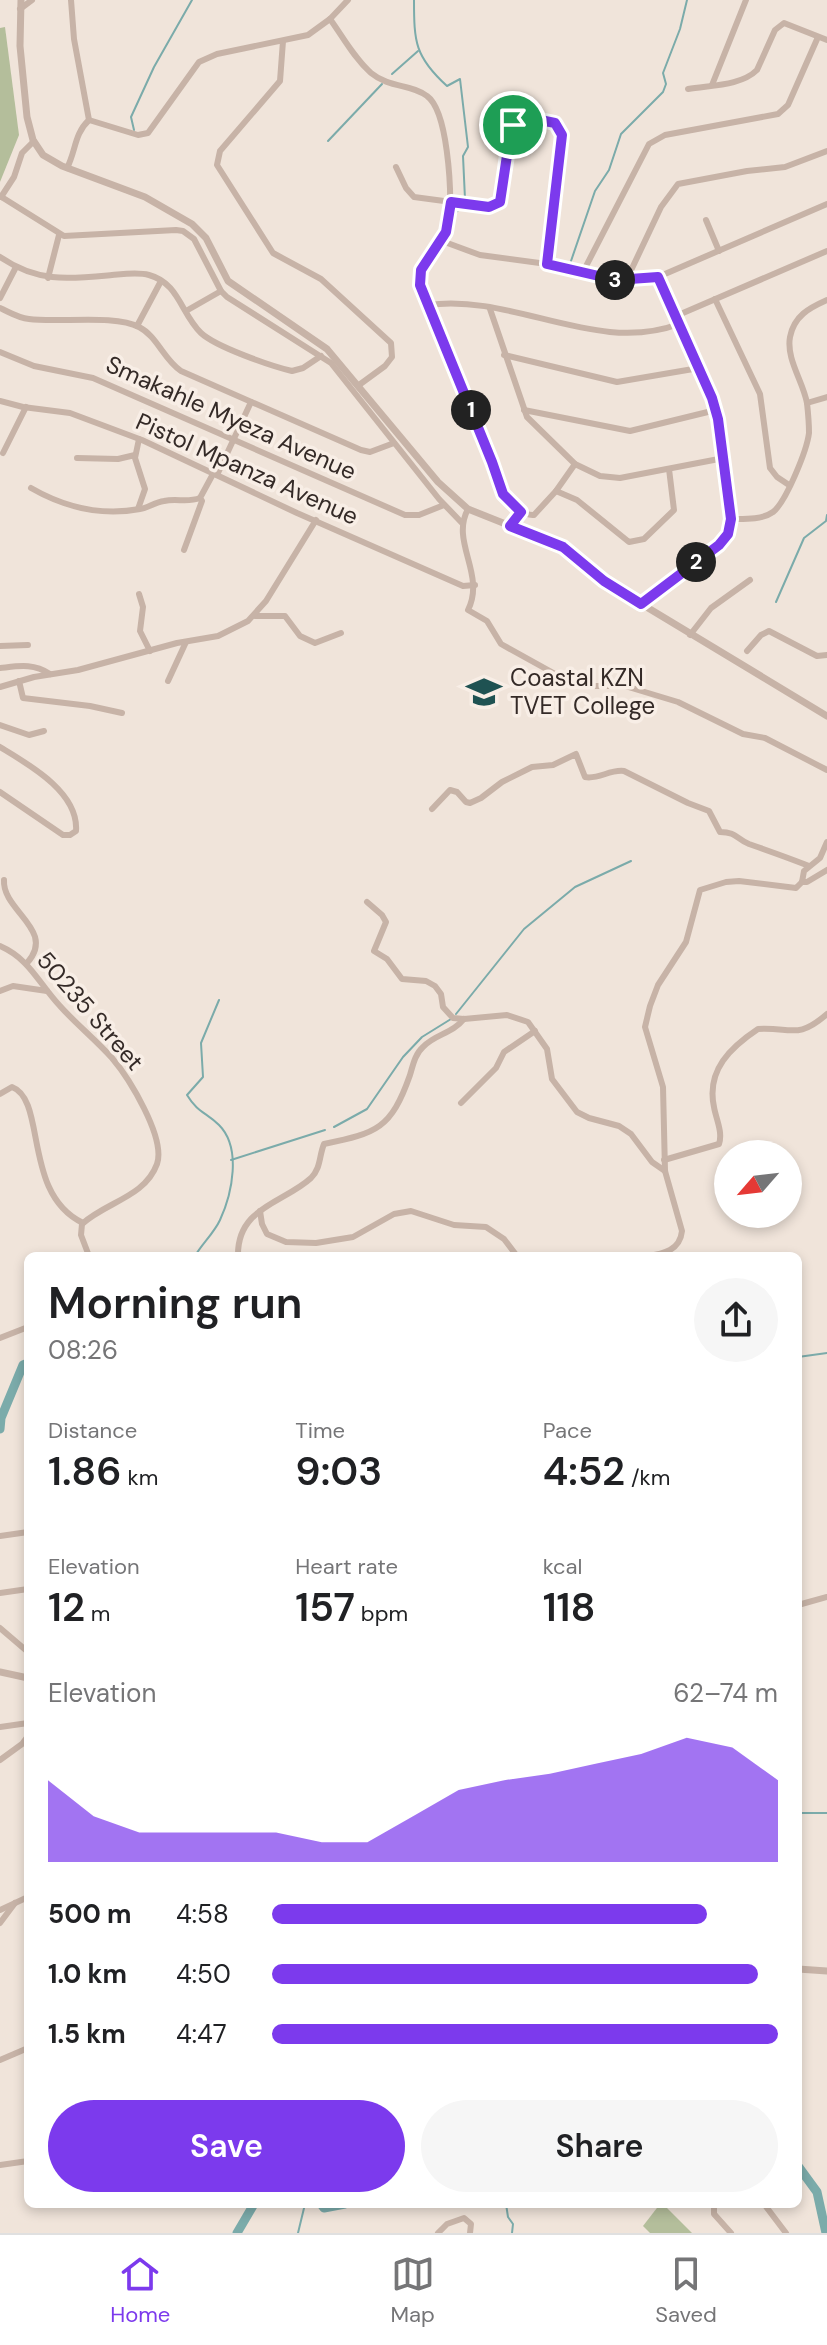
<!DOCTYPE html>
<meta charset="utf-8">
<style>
body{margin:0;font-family:"DM Sans",sans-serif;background:#f6f6f6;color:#202124;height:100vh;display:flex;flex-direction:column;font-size:30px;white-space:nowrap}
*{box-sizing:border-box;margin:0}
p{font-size:26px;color:#757577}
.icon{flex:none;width:44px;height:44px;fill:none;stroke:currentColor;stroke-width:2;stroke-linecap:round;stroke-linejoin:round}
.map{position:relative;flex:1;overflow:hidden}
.sheet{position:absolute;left:24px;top:1252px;width:778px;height:956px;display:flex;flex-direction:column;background:#fff;border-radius:12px;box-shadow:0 4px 12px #0003}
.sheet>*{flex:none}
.needle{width:52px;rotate:242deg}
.tools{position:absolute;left:714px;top:1140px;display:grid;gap:16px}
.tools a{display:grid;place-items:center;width:88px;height:88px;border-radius:50%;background:#fff;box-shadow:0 4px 12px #0003;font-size:40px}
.pin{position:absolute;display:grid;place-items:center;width:68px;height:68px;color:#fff;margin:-34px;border:4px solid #fff;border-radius:50%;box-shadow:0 2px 8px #0007}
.km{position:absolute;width:40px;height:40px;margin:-20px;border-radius:50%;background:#222;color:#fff;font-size:22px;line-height:40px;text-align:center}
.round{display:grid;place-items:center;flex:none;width:84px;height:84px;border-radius:42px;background:#f6f6f6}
.summary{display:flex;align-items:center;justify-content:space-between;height:136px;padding:0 24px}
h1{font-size:44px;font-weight:600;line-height:60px}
.metrics{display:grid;grid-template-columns:repeat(3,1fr);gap:12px;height:136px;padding:8px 24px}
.metrics div{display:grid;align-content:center}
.metrics b{font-size:40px;font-weight:600}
.metrics small{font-size:22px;font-weight:400}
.metrics p{font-size:22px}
.chart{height:224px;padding:16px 24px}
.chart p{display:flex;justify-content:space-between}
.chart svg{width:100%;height:144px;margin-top:8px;fill:#7c3aed;opacity:.7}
.action{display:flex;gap:16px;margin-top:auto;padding:16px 24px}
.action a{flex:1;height:92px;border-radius:48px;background:#7c3aed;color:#fff;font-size:32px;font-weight:600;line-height:92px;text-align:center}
.action a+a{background:#f6f6f6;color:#202124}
ul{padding:0 24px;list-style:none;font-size:26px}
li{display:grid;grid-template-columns:128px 96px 1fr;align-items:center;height:60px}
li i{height:20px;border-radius:10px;background:#7c3aed}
.tab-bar{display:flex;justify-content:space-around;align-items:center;height:112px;border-top:2px solid #e0e0e0;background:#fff;font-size:22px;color:#757577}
.tab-bar a{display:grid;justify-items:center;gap:4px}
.tab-bar .on{color:#7c3aed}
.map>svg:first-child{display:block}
.green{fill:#b4be9b}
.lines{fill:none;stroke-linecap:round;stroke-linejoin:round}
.stream{stroke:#7babaa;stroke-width:2}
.river{stroke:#7babaa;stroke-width:9}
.minor{stroke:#c7b3a7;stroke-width:6}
.tertiary{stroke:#c7b3a7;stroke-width:7}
.route-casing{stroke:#fff;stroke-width:16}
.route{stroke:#7c3aed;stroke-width:10}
.labels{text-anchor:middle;stroke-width:7;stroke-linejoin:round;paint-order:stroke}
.street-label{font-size:24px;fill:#342a27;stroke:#f8eee6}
.poi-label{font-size:24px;fill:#342a27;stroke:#f8eee6;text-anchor:start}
</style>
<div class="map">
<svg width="827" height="2233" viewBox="0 0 827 2233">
<rect width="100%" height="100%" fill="#f0e4da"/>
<g class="green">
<path d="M 5,27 L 19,135 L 0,182 L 0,28 Z"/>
<path d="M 660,2204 L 663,2204 L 692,2233 L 650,2233 L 643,2226 Z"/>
</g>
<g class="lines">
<g class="stream">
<path d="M 414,0 C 414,42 415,57 447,86 L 460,79 L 468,147 L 463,156 L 465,199"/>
<path d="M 392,74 L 418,51"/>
<path d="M 134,130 L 131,117 L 154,67 L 192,0"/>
<path d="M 328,141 L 382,84"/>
<path d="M 451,236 L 455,213 L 462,207"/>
<path d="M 571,261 L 595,191 L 609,170 L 621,134 L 663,92 L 666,84 L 663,73 L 680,29 L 687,0"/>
<path d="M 430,297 C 421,272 427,270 441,249"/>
<path d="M 422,304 L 471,420"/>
<path d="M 489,467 L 490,477"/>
<path d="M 776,602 L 804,538 L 826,521 L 827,515"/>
<path d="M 456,1014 L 524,929 L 575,887 L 631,861"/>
<path d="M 334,1127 L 367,1109 L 403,1057 L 422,1037 L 451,1019"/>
<path d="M 231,1160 L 325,1130"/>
<path d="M 195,1256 C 202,1244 214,1233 220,1220 C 232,1194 242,1148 219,1125 C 206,1112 198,1113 187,1095 L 203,1077 L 201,1043 L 219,1000"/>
<path d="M 798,1357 L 827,1353"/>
<path d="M 798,1813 L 827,1813"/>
<path d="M 798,2044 L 800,2035"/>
<path d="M 506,2204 L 508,2217 L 513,2224 L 512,2233"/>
<path d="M 298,2233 L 305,2204"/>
</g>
<g class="river">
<path d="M 0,1429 L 1,1418 L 23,1365 L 28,1363"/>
<path d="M 798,2166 L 817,2192 L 826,2233"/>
<path d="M 321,2204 L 324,2208 L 345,2204"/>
<path d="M 237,2233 L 254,2204"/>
</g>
<g class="minor">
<path d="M 71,0 L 74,39 L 89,120"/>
<path d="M 20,9 L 32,0"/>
<path d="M 330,19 C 343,37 354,58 371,73 C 389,88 412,84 427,96 C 448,111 451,188 450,214 C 448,243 417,260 420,285 L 503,494 C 511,503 522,516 534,515 L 556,491 L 575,464"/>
<path d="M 283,41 L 280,81 L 220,151 L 217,165 L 273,253 L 321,279 L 391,343 L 392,357 L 385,366 L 359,385"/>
<path d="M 712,85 L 746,0"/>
<path d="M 688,89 C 710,85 741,86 757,70 L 775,30 L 784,23 L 827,40"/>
<path d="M 89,120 L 138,135 L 148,133 L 199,62 L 217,54 L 308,35 L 330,19 L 348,0"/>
<path d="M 396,167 L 406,188 L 414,197 L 489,207 L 500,202 L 502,194 L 511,129 C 520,112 540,118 555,123 L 562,135 L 547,264"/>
<path d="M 67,168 C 76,151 74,134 89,120"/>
<path d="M 0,196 L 64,236 L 176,230 L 183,231 L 194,239 L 221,291 L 227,297 L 331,363 L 439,499 L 462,523"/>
<path d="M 1,197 L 14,177 L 22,153 L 34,141"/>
<path d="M 706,220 L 719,251"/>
<path d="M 442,241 L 480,255 L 547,264 L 599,277 L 626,281 L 658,277 L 827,204"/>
<path d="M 0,257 C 38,283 69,279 112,275 C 124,274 138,272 149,275 C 179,283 181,314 201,333 C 216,347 271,366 292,371 L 303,368 L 321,356"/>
<path d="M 583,272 L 649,144 L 665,135 L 778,114 L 788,105 L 818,37"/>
<path d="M 48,278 L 59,235"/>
<path d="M 626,281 L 661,207 L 678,184 L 747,171 L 785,167 L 827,151"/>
<path d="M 0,298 L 16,267"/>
<path d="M 715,299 L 760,394 L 770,468 L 777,477 L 789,485"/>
<path d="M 428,305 C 513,293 596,355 679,324"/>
<path d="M 0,308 C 9,312 18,318 29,319 C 58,323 115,314 139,327 C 157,336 164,360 181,371 L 361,450 L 370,452 L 394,443"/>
<path d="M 490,309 L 527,417 L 575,464 L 600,476 L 620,478 L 724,458"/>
<path d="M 186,311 L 221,291"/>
<path d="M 676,316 L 827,251"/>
<path d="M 137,326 L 161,281"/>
<path d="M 0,352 L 34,366 L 93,378 L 405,515 L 419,515 L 444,505"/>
<path d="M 504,355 L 617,382 L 699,368"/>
<path d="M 0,401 L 23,407 L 70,413 L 142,440 L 297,513 L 463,586 L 475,585"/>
<path d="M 807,403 L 827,397"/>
<path d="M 524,410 L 630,431 L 716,410"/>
<path d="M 3,453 L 26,407"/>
<path d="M 77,458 L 118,459 L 135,455"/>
<path d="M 217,475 L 251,402"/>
<path d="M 31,488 C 64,507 102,516 140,509 C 148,508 155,502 164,501 C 177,498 187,503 200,498"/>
<path d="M 556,491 L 577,500 L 629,542 L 644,539 L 674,510 L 669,469"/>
<path d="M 138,509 L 145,489 L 135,458 L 139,439"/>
<path d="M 468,509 C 450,542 486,574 468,610 L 487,621 L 501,644 L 566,680 L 593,686 L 625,686 L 678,702 L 743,734 L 765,738 L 827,770"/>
<path d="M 731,519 C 744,519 762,520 773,512 C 786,502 807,450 809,433 C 809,424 808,412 807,403 C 803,381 786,359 790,337 C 794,316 809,308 827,300"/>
<path d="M 184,550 L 202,501 L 200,498 L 213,474"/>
<path d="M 139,594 L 143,607 L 140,631 L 150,651"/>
<path d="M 641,604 L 719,545 L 728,534 L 731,519 L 718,419 L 712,398 L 658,277"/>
<path d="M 255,616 L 285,616 L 300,636 L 315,643 L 341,633"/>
<path d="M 690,635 L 711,608 L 750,580"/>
<path d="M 0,646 L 28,645"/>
<path d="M 747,651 L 761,635 L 769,631 L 817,656 L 827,655"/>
<path d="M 0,668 C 19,666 33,663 50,674"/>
<path d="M 19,681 L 23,698 L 90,706 L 122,713"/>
<path d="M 168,681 L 186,642"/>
<path d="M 0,687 L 34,677 L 78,670 L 177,643 L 218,636 L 248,621 L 266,601 L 316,520"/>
<path d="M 0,725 L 29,735 L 44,731"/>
<path d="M 0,747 C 28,764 79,792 76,831 L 70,835 L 63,835 L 0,792"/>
<path d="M 432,809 L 450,790 L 457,792 L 466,802 L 470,803 L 481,798 L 502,782 L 532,767 L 553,765 L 576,754 L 585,777 C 598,780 610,769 624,771 L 688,803 L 709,811 L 720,832 C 737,832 736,839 749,844 C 769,851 789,858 809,866"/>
<path d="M 4,880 C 2,911 57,930 27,963"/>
<path d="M 802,882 L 807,882 L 827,870"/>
<path d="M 367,902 L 382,915 L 386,922 L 374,951 L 387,959 L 402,979 L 426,981 L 435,986 L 441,994 L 443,1007 L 453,1018 L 464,1019 L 507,1015 L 528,1022 L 547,1049 L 552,1079 L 577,1112 L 589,1118 L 619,1126 L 631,1134 L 652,1162 L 665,1171"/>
<path d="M 0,946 C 30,959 39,984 60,1006 C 76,1024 96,1040 112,1058 C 129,1078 166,1138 157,1164 C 145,1197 106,1202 82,1224 L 81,1235 L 89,1256"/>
<path d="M 0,991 L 13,986 L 47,991"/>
<path d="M 0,1094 L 12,1087 C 47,1100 22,1194 83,1223"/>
<path d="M 461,1103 L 496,1068 L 504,1052 L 535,1031"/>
<path d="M 664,1160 L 719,1144 C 723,1132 716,1119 714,1107 C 706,1070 731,1047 758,1029 C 792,1027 797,1040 827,1014"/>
<path d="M 260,1211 L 262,1224 L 267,1234 L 286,1242 L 316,1243 L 353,1237 L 394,1214 L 411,1211 L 454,1225 L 486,1227 L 504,1239 L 517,1256"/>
<path d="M 238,1256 C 237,1207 284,1203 311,1178 C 321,1168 319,1156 324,1144 C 377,1133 391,1129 410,1075 C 413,1065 415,1054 423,1047 C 435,1034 452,1034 464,1019"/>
<path d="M 647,1256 C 664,1254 680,1250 682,1231 L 665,1171 L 663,1087 L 645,1027 L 650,1006 L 658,985 L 686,942 L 700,890 L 726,882 L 739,881 L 796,888 L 802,882 L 804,871 L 820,858 L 827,842"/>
<path d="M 0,1338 L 28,1327"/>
<path d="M 0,1536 L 28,1532"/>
<path d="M 0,1593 L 28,1589"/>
<path d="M 798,1605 L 827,1597"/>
<path d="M 0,1628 L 28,1652"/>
<path d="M 0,1727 L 28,1723"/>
<path d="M 0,1760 L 22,1744 L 28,1736"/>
<path d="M 0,1910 L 28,1897"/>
<path d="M 0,1923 L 15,1903"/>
<path d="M 0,2060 L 28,2048"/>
<path d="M 0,2165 L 28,2161"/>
<path d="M 714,2204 L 714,2214 L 731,2233"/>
<path d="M 764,2204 L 786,2233"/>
<path d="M 438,2233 L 447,2224 L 464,2218 L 471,2224 L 470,2233"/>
</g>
<g class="tertiary">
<path d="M 21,0 L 20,46 L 27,117 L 33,140 L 43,155 L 62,166 L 145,197 L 192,224 L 206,238 L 228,281 L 327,349 L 438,482 L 468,509 L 563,547 L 615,588 L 827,716"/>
<path d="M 0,1672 L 28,1678"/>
<path d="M 798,1969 L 827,1971"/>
</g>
</g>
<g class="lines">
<g class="route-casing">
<path id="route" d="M 525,117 L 555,123 L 562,135 L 547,264 L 616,280 L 658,277 L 712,398 L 718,419 L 731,519 L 728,534 L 719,545 L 641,604 L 604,581 L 563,547 L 510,526 L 521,512 L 503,494 L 492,462 L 420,285 L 421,270 L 446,232 L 451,202 L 489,207 L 500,202 L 511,129 L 518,120 Z"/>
</g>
<use href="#route" class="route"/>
</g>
<defs>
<g id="university-bare" transform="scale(2.76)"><path d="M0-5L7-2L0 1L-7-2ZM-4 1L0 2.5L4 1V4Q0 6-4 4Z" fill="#1f5252" stroke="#f8eee6" stroke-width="2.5" paint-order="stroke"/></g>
</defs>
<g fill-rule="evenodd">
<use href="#university-bare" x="484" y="692"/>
</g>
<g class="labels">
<g class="street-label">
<text transform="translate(231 418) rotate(24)" y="8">Smakahle Myeza Avenue</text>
<text transform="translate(247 469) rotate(24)" y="8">Pistol Mpanza Avenue</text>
<text transform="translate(90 1011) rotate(49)" y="8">50235 Street</text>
</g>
<g class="poi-label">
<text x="510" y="686">Coastal KZN<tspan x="510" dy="28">TVET College</tspan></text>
</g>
</g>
</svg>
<div class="tools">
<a><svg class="needle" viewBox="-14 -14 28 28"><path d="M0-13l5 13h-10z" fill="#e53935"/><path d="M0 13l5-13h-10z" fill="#757577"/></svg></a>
</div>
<div class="pin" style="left:513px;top:125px;background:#1e9e55"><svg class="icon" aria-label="arrive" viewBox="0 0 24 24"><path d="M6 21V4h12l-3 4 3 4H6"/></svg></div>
<b class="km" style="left:471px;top:410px">1</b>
<b class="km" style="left:696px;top:562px">2</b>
<b class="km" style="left:615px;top:280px">3</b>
<section class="sheet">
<div class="summary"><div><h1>Morning run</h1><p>08:26</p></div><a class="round"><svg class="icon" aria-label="share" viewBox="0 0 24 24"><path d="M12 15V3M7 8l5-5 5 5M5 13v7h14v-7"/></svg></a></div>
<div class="metrics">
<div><p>Distance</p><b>1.86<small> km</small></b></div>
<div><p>Time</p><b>9:03</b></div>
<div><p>Pace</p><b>4:52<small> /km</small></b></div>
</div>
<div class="metrics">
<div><p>Elevation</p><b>12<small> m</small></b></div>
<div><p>Heart rate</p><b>157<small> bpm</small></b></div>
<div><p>kcal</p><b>118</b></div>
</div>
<div class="chart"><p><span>Elevation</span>62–74 m</p>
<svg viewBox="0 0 160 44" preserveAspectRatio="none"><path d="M0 44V19L10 30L20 35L30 35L40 35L50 35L60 38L70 38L80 30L90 22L100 19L110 17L120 14L130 11L140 6L150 9L160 19V44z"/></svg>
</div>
<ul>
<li><b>500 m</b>4:58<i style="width:86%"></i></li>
<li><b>1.0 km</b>4:50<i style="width:96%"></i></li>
<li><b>1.5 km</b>4:47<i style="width:100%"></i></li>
</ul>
<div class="action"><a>Save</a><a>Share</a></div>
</section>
</div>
<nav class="tab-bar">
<a class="on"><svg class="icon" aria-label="home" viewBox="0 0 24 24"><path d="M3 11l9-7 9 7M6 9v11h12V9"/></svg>Home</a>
<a><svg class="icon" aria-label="map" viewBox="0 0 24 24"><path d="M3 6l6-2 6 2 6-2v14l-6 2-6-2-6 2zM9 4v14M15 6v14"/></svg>Map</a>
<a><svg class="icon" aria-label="saved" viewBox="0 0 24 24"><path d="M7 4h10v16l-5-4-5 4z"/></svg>Saved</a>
</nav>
